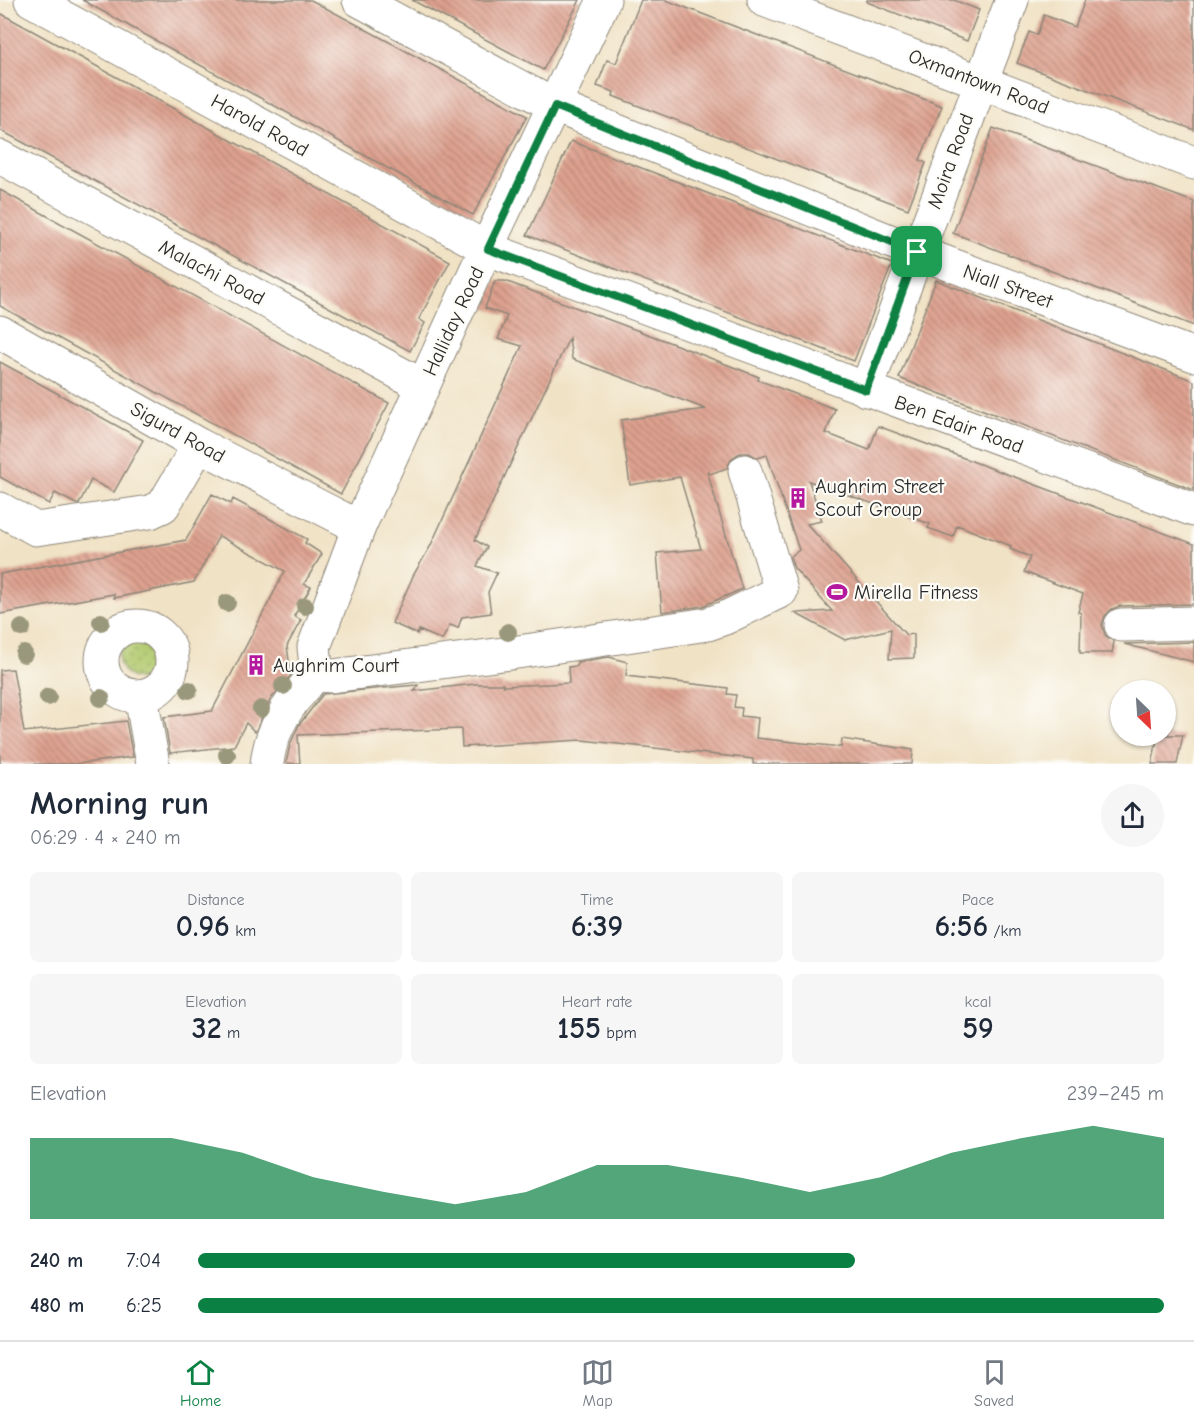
<!DOCTYPE html>
<meta charset="utf-8">
<style>
body{margin:0;font-family:"Comic Neue",sans-serif;background:#f6f6f7;color:#1f2937;height:100vh;display:flex;flex-direction:column;font-size:22px;white-space:nowrap}
*{box-sizing:border-box;margin:0}
p{font-size:20px;color:#747a83}
.icon{flex:none;width:33px;height:33px;fill:none;stroke:currentColor;stroke-width:2;stroke-linecap:round;stroke-linejoin:round}
.map{position:relative;height:764px;overflow:hidden}
.details{display:flex;flex-direction:column;background:#fff;flex:1}
.details>*{flex:none}
.needle{width:39px;rotate:155deg}
.buttons{position:absolute;left:1110px;top:680px;display:grid;gap:12px}
.buttons a{display:grid;place-items:center;width:66px;height:66px;border-radius:50%;background:#fff;box-shadow:0 2px 4px #0004;font-size:30px}
.pin{position:absolute;display:grid;place-items:center;width:51px;height:51px;color:#fff;margin:-26px;border-radius:12px;box-shadow:0 3px 9px #0006}
.round{display:grid;place-items:center;flex:none;width:63px;height:63px;border-radius:32px;background:#f6f6f7}
.overview{display:flex;align-items:center;justify-content:space-between;height:102px;padding:0 30px}
h1{font-size:33px;font-weight:700;line-height:45px}
.stats{display:grid;grid-template-columns:repeat(3,1fr);gap:9px;height:102px;padding:6px 30px}
.stats div{display:grid;align-content:center;border-radius:9px;background:#f6f6f7;text-align:center}
.stats b{font-size:30px;font-weight:700}
.stats small{font-size:16px;font-weight:400}
.stats p{font-size:16px}
.chart{height:168px;padding:12px 30px}
.chart p{display:flex;justify-content:space-between}
.chart svg{width:100%;height:108px;margin-top:6px;fill:#0b8043;opacity:.7}
ul{padding:0 30px;list-style:none;font-size:20px}
li{display:grid;grid-template-columns:96px 72px 1fr;align-items:center;height:45px}
li i{height:15px;border-radius:8px;background:#0b8043}
.dock{display:flex;justify-content:space-around;align-items:center;height:84px;border-top:2px solid #e0e1e3;background:#fff;font-size:16px;color:#747a83}
.dock a{display:grid;justify-items:center;gap:3px}
.dock .active{color:#0b8043}
.map>svg:first-child{display:block}
.grass{fill:url(#grass-dots);stroke:#6e7a4d;stroke-width:1.5}
.building{fill:url(#building-back-hatch)}
.lines{fill:none;stroke-linecap:round;stroke-linejoin:round}
.minor-casing{stroke:#8e8678;stroke-width:35}
.minor{stroke:#fff;stroke-width:33}
.tree{fill:#9a987b}
.route-casing{stroke:#fff;stroke-width:12}
.route{stroke:#0b8043;stroke-width:8}
.labels{text-anchor:middle;stroke-width:4.5;stroke-linejoin:round;paint-order:stroke}
.street-label{font-size:20px;fill:#2b2b2b;stroke:#fdfcf7}
.poi-label{font-size:20px;fill:#2b2b2b;stroke:#fdfcf7;text-anchor:start}
</style>
<div class="map">
<svg width="1194" height="764" viewBox="0 0 1194 764">
<defs>
<pattern id="grass-dots" width="8" height="8" patternUnits="userSpaceOnUse" patternTransform="scale(1.5)"><rect width="8" height="8" fill="#b2ca6f"/><path d="M2 2h.1M6 6h.1" fill="none" stroke="#91a45b" stroke-width="1.8" stroke-linecap="round"/></pattern>
<pattern id="building-back-hatch" width="6" height="6" patternUnits="userSpaceOnUse" patternTransform="scale(1.5)"><rect width="6" height="6" fill="#dea18f"/><path d="M-1 5l2 2M0 0l6 6M5-1l2 2" fill="none" stroke="#b48375"/></pattern>
</defs>
<rect width="100%" height="100%" fill="#fdfcf7"/>
<filter id="ink" filterUnits="userSpaceOnUse"><feTurbulence type="fractalNoise" baseFrequency=".0167" numOctaves="2"/><feDisplacementMap in="SourceGraphic" scale="12" xChannelSelector="R" yChannelSelector="G"/><feConvolveMatrix kernelMatrix="1 2 1 2 8 2 1 2 1" color-interpolation-filters="sRGB"/></filter>
<filter id="wash" filterUnits="userSpaceOnUse"><feTurbulence type="fractalNoise" baseFrequency=".008" numOctaves="4" result="noise"/><feDisplacementMap in="SourceGraphic" scale="24" xChannelSelector="R" yChannelSelector="G"/><feGaussianBlur stdDeviation="1.35" result="paint"/><feColorMatrix in="noise" values="0 0 0 0 0 0 0 0 0 0 0 0 0 0 0 0 0 1.4 0 .05"/><feComposite in="paint" operator="in"/></filter>
<g filter="url(#wash)">
<rect width="100%" height="100%" fill="#f0e2c5"/>
<circle class="grass" cx="141" cy="657" r="22"/>
<g id="blocks">
<g class="building">
<path d="M 82,0 L 311,0 L 527,116 L 473,215 Z"/>
<path d="M 412,0 L 580,0 L 543,70 Z"/>
<path d="M 641,0 L 666,0 L 942,106 L 920,160 L 926,163 L 908,209 L 613,96 L 614,92 L 597,86 L 607,60 L 616,63 Z"/>
<path d="M 867,0 L 954,0 L 979,10 L 967,41 L 867,2 Z"/>
<path d="M 1085,0 L 1194,0 L 1194,130 L 1017,63 L 1029,32 L 1037,35 L 1044,15 L 1075,27 Z"/>
<path d="M 0,13 L 450,261 L 419,319 L 425,323 L 410,351 L 0,130 Z"/>
<path d="M 993,128 L 1194,202 L 1194,326 L 953,233 Z"/>
<path d="M 571,141 L 892,264 L 854,361 L 527,235 Z"/>
<path d="M 0,190 L 389,403 L 341,494 L 0,306 Z"/>
<path d="M 936,280 L 1194,381 L 1194,490 L 899,378 Z"/>
<path d="M 495,281 L 505,281 L 674,344 L 759,377 L 758,380 L 835,409 L 826,433 L 869,450 L 878,426 L 1194,544 L 1194,604 L 1120,606 L 1112,609 L 1105,616 L 1102,625 L 1105,635 L 1114,642 L 1112,653 L 1080,653 L 1081,613 L 1078,612 L 1083,594 L 1024,572 L 1030,557 L 1010,549 L 1011,546 L 957,525 L 953,537 L 928,528 L 930,524 L 809,481 L 822,521 L 807,524 L 906,635 L 914,634 L 914,658 L 889,659 L 891,629 L 845,640 L 795,613 L 832,611 L 794,568 L 790,557 L 799,550 L 767,455 L 758,458 L 749,453 L 740,453 L 732,458 L 727,468 L 710,474 L 707,471 L 742,589 L 703,606 L 662,612 L 657,553 L 701,549 L 680,477 L 630,485 L 621,420 L 706,409 L 572,359 L 569,338 L 475,540 L 487,547 L 477,566 L 497,573 L 488,592 L 491,613 L 462,617 L 458,628 L 450,625 L 442,640 L 419,630 L 417,634 L 392,623 L 414,574 L 430,547 L 522,346 L 498,339 L 507,316 L 485,308 Z"/>
<path d="M 0,362 L 143,440 L 114,492 L 91,480 L 79,504 L 76,504 L 55,493 L 49,504 L 0,477 Z"/>
<path d="M 212,494 L 231,504 L 233,499 L 307,539 L 305,543 L 322,554 L 304,584 L 311,587 L 294,616 L 301,620 L 287,646 L 291,675 L 271,699 L 255,732 L 246,723 L 234,746 L 170,753 L 164,717 L 212,711 L 285,571 L 219,536 L 194,582 L 114,598 L 114,594 L 0,614 L 0,574 L 186,540 Z"/>
<path d="M 1194,642 L 1194,662 L 1124,644 Z"/>
<path d="M 609,657 L 627,662 L 626,676 L 728,688 L 727,694 L 736,695 L 734,707 L 742,708 L 741,716 L 758,718 L 756,738 L 841,747 L 842,739 L 913,750 L 912,764 L 753,764 L 753,759 L 582,740 L 462,747 L 461,729 L 298,735 L 300,764 L 286,763 L 290,745 L 299,725 L 323,694 L 405,686 L 418,685 L 414,691 L 475,684 L 503,684 L 503,686 L 569,683 L 568,667 L 577,666 L 577,662 Z"/>
<path d="M 13,669 L 24,732 L 126,721 L 133,757 L 76,764 L 0,764 L 0,670 Z"/>
<path d="M 1158,735 L 1183,735 L 1177,764 L 1152,764 Z"/>
</g>
</g>
</g>
<g filter="url(#ink)">
<use href="#blocks" fill-opacity="0" stroke="#8e8678" stroke-width="1.5"/>
<g class="lines">
<g class="minor-casing">
<g id="minor">
<path d="M 31,0 L 488,249 L 1194,510"/>
<path d="M 359,0 L 555,106 L 917,252 L 1194,355"/>
<path d="M 764,0 L 1194,163"/>
<path d="M 0,157 L 423,386"/>
<path d="M 0,332 L 199,445 L 359,527"/>
<path d="M 866,390 L 1012,0"/>
<path d="M 0,509 L 36,529 L 150,512 L 163,506 L 199,445"/>
<path d="M 1121,625 L 1194,623"/>
<circle cx="137" cy="661" r="35"/>
<path d="M 313,675 L 332,676 L 511,653 L 708,624 L 725,618 L 781,591 L 745,471"/>
<path d="M 141,696 L 153,764"/>
<path d="M 267,764 C 269,742 279,720 292,702 C 298,694 308,685 313,676 C 317,667 315,656 314,647 L 359,527 L 478,266 L 604,0"/>
</g>
</g>
<use href="#minor" class="minor"/>
</g>
<g class="tree">
<circle cx="227" cy="603" r="9"/>
<circle cx="305" cy="606" r="9"/>
<circle cx="101" cy="622" r="9"/>
<circle cx="22" cy="628" r="9"/>
<circle cx="508" cy="632" r="9"/>
<circle cx="24" cy="654" r="9"/>
<circle cx="283" cy="686" r="9"/>
<circle cx="189" cy="690" r="9"/>
<circle cx="48" cy="697" r="9"/>
<circle cx="101" cy="698" r="9"/>
<circle cx="261" cy="709" r="9"/>
<circle cx="227" cy="755" r="9"/>
</g>
</g>
<g class="lines" filter="url(#ink)">
<g class="route-casing">
<path id="route" d="M 555,106 L 917,252 L 866,390 L 488,249 Z"/>
</g>
<use href="#route" class="route"/>
</g>
<defs>
<g id="building-bare" transform="scale(1.62)"><path d="M-4-6H4V6H1V3H-1V6H-4ZM-2.5-4.3h1.7v1.8h-1.7ZM.8-4.3h1.7v1.8H.8ZM-2.5-1h1.7V.8h-1.7ZM.8-1h1.7V.8H.8Z" fill="#b5179e" stroke="#fdfcf7" stroke-width="2.5" paint-order="stroke"/></g>
<g id="stadium-bare" transform="scale(1.62)"><path d="M0-5a6.5 5 0 1 0 0 10a6.5 5 0 1 0 0-10ZM-3.5-1.8h7v3.6h-7Z" fill="#b5179e" stroke="#fdfcf7" stroke-width="2.5" paint-order="stroke"/></g>
</defs>
<g fill-rule="evenodd">
<use href="#building-bare" x="798" y="498"/>
<use href="#stadium-bare" x="837" y="592"/>
<use href="#building-bare" x="256" y="665"/>
</g>
<g class="labels">
<g class="street-label">
<text transform="translate(979 81) rotate(21)" y="7">Oxmantown Road</text>
<text transform="translate(260 125) rotate(29)" y="7">Harold Road</text>
<text transform="translate(950 161) rotate(-70)" y="7">Moira Road</text>
<text transform="translate(212 272) rotate(28)" y="7">Malachi Road</text>
<text transform="translate(1008 286) rotate(20)" y="7">Niall Street</text>
<text transform="translate(453 321) rotate(-65)" y="7">Halliday Road</text>
<text transform="translate(959 424) rotate(20)" y="7">Ben Edair Road</text>
<text transform="translate(178 432) rotate(29)" y="7">Sigurd Road</text>
</g>
<g class="poi-label">
<text x="815" y="493">Aughrim Street<tspan x="815" dy="23">Scout Group</tspan></text>
<text x="854" y="599">Mirella Fitness</text>
<text x="273" y="672">Aughrim Court</text>
</g>
</g>
</svg>
<div class="buttons">
<a><svg class="needle" viewBox="-14 -14 28 28"><path d="M0-13l5 13h-10z" fill="#e53935"/><path d="M0 13l5-13h-10z" fill="#747a83"/></svg></a>
</div>
<div class="pin" style="left:917px;top:252px;background:#1e9e55"><svg class="icon" aria-label="arrive" viewBox="0 0 24 24"><path d="M6 21V4h12l-3 4 3 4H6"/></svg></div>
</div>
<section class="details">
<div class="overview"><div><h1>Morning run</h1><p>06:29 · 4 × 240 m</p></div><a class="round"><svg class="icon" aria-label="share" viewBox="0 0 24 24"><path d="M12 15V3M7 8l5-5 5 5M5 13v7h14v-7"/></svg></a></div>
<div class="stats">
<div><p>Distance</p><b>0.96<small> km</small></b></div>
<div><p>Time</p><b>6:39</b></div>
<div><p>Pace</p><b>6:56<small> /km</small></b></div>
</div>
<div class="stats">
<div><p>Elevation</p><b>32<small> m</small></b></div>
<div><p>Heart rate</p><b>155<small> bpm</small></b></div>
<div><p>kcal</p><b>59</b></div>
</div>
<div class="chart"><p><span>Elevation</span>239–245 m</p>
<svg viewBox="0 0 160 44" preserveAspectRatio="none"><path d="M0 44V11L10 11L20 11L30 17L40 27L50 33L60 38L70 33L80 22L90 22L100 27L110 33L120 27L130 17L140 11L150 6L160 11V44z"/></svg>
</div>
<ul>
<li><b>240 m</b>7:04<i style="width:68%"></i></li>
<li><b>480 m</b>6:25<i style="width:100%"></i></li>
</ul>
</section>
<nav class="dock">
<a class="active"><svg class="icon" aria-label="home" viewBox="0 0 24 24"><path d="M3 11l9-7 9 7M6 9v11h12V9"/></svg>Home</a>
<a><svg class="icon" aria-label="map" viewBox="0 0 24 24"><path d="M3 6l6-2 6 2 6-2v14l-6 2-6-2-6 2zM9 4v14M15 6v14"/></svg>Map</a>
<a><svg class="icon" aria-label="saved" viewBox="0 0 24 24"><path d="M7 4h10v16l-5-4-5 4z"/></svg>Saved</a>
</nav>
